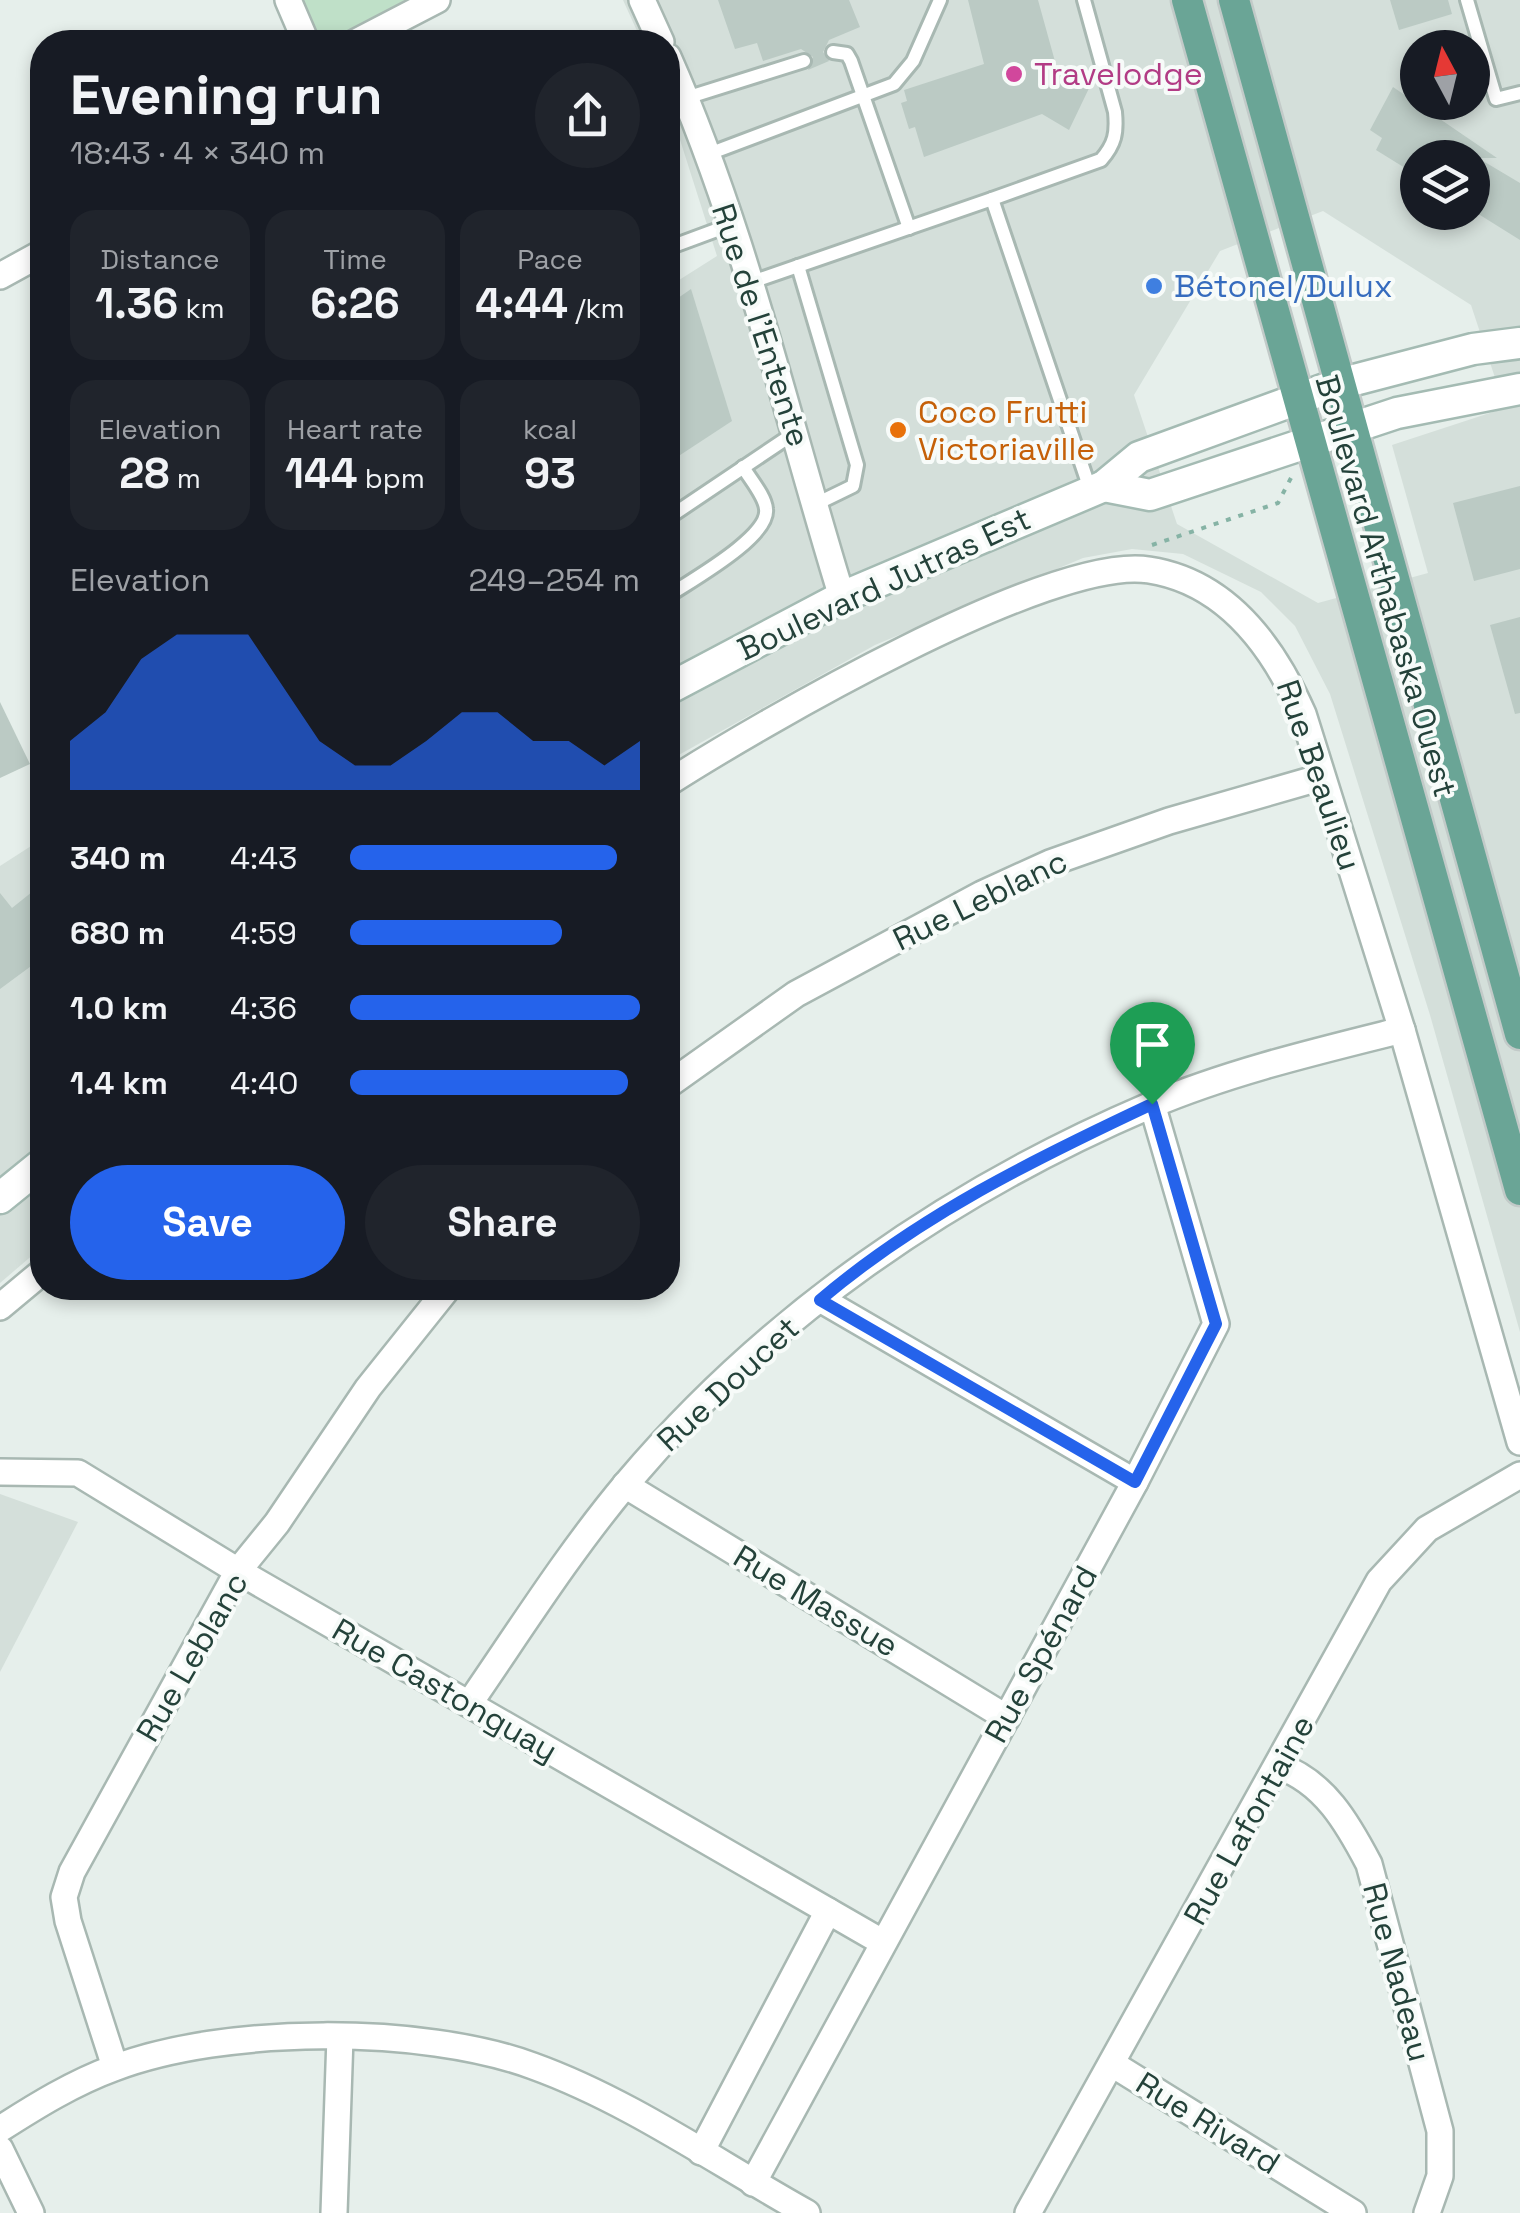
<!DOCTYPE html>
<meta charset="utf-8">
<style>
body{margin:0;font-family:"Space Grotesk",sans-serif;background:#20242c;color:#f1f3f6;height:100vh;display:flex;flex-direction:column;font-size:38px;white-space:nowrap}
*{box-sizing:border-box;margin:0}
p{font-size:32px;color:#9ea1a6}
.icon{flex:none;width:55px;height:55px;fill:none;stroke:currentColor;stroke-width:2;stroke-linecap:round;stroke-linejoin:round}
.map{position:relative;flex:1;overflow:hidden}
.drawer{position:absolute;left:30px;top:30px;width:650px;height:1270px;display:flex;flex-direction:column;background:#171b24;border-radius:40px;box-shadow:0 5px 15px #0003}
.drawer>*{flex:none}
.needle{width:65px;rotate:353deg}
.fabs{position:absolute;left:1400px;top:30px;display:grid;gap:20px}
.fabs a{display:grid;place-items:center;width:90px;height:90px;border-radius:50%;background:#171b24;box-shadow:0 5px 15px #0003;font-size:50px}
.pin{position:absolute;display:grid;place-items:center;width:85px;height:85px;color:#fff;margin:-102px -42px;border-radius:50% 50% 50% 0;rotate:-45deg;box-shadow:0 0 10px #0007}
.pin .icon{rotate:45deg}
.round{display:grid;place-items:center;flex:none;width:105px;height:105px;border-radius:52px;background:#20242c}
.overview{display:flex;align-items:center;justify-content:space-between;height:170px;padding:0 40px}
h1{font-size:55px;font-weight:600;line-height:75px}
.figures{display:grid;grid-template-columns:repeat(3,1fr);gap:15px;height:170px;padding:10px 40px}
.figures div{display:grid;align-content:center;border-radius:25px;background:#20242c;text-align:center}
.figures b{font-size:42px;font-weight:600}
.figures small{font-size:28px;font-weight:400}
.figures p{font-size:28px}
.chart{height:280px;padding:20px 40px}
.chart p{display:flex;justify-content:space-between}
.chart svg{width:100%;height:180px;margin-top:10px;fill:#2563eb;opacity:.7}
.primary-button{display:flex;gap:20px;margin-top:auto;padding:20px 40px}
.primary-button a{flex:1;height:115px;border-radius:60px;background:#2563eb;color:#fff;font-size:40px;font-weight:600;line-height:115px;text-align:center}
.primary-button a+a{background:#20242c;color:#f1f3f6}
ul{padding:0 40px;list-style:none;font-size:32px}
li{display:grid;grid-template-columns:160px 120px 1fr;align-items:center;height:75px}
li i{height:25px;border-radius:12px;background:#2563eb}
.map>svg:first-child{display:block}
.built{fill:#d4dfda;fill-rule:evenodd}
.green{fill:#bfe0c8}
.building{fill:#bbcac4}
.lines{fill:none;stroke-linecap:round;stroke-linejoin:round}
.service-casing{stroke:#a8b8b2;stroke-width:18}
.minor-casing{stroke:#a8b8b2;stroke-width:30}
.secondary-casing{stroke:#a4bbb3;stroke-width:35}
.primary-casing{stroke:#c2cac8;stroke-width:35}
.path{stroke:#86b3a5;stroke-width:4;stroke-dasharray:5 8;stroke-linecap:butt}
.service{stroke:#fff;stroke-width:12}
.minor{stroke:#fff;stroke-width:25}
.secondary{stroke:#fff;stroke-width:30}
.primary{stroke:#6aa596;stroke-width:30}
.route-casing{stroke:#fff;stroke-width:20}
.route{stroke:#2563eb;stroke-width:12}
.hotel-dot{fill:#d1479c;stroke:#f7fbf9;stroke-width:4}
.shop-dot{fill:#3f7fe0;stroke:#f7fbf9;stroke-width:4}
.food-dot{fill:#e8710a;stroke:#f7fbf9;stroke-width:4}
.labels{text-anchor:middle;stroke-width:8;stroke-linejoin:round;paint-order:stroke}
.hotel-label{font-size:32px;fill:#b23c85;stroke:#f7fbf9;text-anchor:start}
.shop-label{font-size:32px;fill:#366cbe;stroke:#f7fbf9;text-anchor:start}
.street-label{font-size:32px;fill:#24423a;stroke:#f7fbf9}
.food-label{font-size:32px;fill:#c56008;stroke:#f7fbf9;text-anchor:start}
</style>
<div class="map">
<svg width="1520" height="2213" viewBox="0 0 1520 2213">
<rect width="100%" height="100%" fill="#e6efeb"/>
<g class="built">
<path d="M 623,0 L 1520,0 L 1520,1332 L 1430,1015 L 1330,694 L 1295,626 L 1261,592 L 1183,554 L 1132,549 L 1083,558 L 875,645 L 668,761 L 668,287 L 717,256 L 668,102 L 668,42 L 642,42 ZM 1418,48 L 1472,48 L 1472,102 L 1418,102 ZM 1418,158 L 1472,158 L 1472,212 L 1418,212 ZM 1323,211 L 1471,305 L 1505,408 L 1392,445 L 1428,573 L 1318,603 L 1177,524 L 1134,395 L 1220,251 Z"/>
<path d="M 42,839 L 42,1247 L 0,1283 L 0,866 Z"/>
<path d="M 0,1494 L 78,1522 L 0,1672 Z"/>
</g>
<path class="green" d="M 300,0 L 405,0 L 329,42 L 319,42 Z"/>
<g class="building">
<path d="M 718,0 L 849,0 L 860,27 L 829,40 L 823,52 L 829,61 L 808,70 L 813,57 L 801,49 L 763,61 L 757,43 L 735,49 Z"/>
<path d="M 968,0 L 1038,0 L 1056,65 L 1092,82 L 1069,130 L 1042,114 L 924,157 L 915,127 L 909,129 L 901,103 L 907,101 L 904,90 L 984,64 Z"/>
<path d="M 1390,0 L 1448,0 L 1452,14 L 1399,30 Z"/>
<path d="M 1393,87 L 1497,158 L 1478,158 L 1520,183 L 1520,240 L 1472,210 L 1472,158 L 1418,158 L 1418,176 L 1376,150 L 1382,138 L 1370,130 Z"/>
<path d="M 691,289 L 732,421 L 668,463 L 668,305 Z"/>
<path d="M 1520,486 L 1520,569 L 1474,581 L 1453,503 Z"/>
<path d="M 1520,617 L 1520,713 L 1515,714 L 1490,625 Z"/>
<path d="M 0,702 L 30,764 L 0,778 Z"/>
<path d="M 42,884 L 42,958 L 0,989 L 0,893 L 12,908 Z"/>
</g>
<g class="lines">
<g class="service-casing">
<g id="service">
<path d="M 1467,0 L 1496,99 L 1520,93"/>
<path d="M 833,52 L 847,54 L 851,61 L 909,228"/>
<path d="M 686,98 L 804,61"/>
<path d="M 706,155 L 894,84 L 913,61 L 940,0"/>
<path d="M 992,199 L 1101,160 C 1115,144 1117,133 1115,112 L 1084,0"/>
<path d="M 668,248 L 730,225"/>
<path d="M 798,266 L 857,465 L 853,486 L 816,504"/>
<path d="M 749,283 L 992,199 L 1090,489"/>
<path d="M 668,518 L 796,432"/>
<path d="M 668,596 C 690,581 770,537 766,509 C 765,496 750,479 743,467"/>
</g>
</g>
<g class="minor-casing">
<g id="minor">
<path d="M 288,0 L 306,42"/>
<path d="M 642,0 L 661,42"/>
<path d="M 356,42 L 437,0"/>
<path d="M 668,57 C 745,230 786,416 842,597"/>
<path d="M 0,276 L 42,253"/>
<path d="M 668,783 C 757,726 1051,554 1149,570 C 1227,582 1274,648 1303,714 L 1402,1030 L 1520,1442"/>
<path d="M 668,1085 L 796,994 L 982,894 L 1050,863 L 1169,821 L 1322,777"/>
<path d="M 820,1299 L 1135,1482"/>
<path d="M 0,1307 L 42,1272"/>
<path d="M 0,1472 L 78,1473 L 238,1571 L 882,1942"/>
<path d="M 625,1485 L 1007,1718"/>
<path d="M 469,1704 C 520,1630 569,1552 627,1483 C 767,1317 950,1191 1149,1106 C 1229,1072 1318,1051 1402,1030"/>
<path d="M 1278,1766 C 1324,1781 1348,1824 1369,1864 L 1440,2131 L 1440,2176 L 1427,2213"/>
<path d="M 1114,2065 L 1353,2213"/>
<path d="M 115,2067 L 68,1921 L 64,1897 L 72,1872 L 238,1571 L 277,1523 L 368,1388 L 448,1288"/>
<path d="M 0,2129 C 36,2106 73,2083 114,2068 C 224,2026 422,2025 533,2066 C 630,2101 717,2163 807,2213"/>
<path d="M 0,2149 L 31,2213"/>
<path d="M 701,2152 L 828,1911"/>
<path d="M 753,2183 L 1135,1482 L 1216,1324 L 1152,1104"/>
<path d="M 334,2213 L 340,2037"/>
<path d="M 1028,2213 L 1379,1581 L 1427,1529 L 1520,1475"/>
</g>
</g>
<g class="secondary-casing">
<g id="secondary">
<path d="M 1104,486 L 1150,495 L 1397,413 L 1520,389"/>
<path d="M 668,689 L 842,597 L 1104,486 L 1139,457 L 1339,384 L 1473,349 L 1520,343"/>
<path d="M 0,1198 L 42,1164"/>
</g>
</g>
<g class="primary-casing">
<g id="primary">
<path d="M 1187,0 L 1520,1190"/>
<path d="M 1234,0 L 1520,1034"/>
</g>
</g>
<path class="path" d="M 1152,545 L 1278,503 L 1293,474"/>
<use href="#service" class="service"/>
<use href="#minor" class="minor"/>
<use href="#secondary" class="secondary"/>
<use href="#primary" class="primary"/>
</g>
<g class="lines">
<g class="route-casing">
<path id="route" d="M 1152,1104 L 1216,1324 L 1135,1482 L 820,1300 C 920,1215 1035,1159 1152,1104 Z"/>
</g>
<use href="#route" class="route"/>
</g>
<circle class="hotel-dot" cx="1014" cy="74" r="10"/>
<circle class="shop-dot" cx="1154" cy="286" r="10"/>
<circle class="food-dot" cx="898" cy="430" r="10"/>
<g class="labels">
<g class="hotel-label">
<text x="1034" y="85">Travelodge</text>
</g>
<g class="shop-label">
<text x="1174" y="297">Bétonel/Dulux</text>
</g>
<g class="street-label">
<text transform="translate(761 325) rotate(72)" y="11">Rue de l'Entente</text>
<text transform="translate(884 584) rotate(-25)" y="11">Boulevard Jutras Est</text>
<text transform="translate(1386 586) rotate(74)" y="11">Boulevard Arthabaska Ouest</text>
<text transform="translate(1319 775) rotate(71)" y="11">Rue Beaulieu</text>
<text transform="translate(980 900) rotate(-26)" y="11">Rue Leblanc</text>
<text transform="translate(728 1384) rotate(-43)" y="11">Rue Doucet</text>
<text transform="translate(816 1601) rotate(31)" y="11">Rue Massue</text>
<text transform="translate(1041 1654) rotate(-61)" y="11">Rue Spénard</text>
<text transform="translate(192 1657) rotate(-60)" y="11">Rue Leblanc</text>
<text transform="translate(445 1690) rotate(30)" y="11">Rue Castonguay</text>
<text transform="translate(1249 1820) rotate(-61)" y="11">Rue Lafontaine</text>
<text transform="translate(1397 1972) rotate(75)" y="11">Rue Nadeau</text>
<text transform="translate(1208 2123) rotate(32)" y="11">Rue Rivard</text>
</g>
<g class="food-label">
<text x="918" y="423">Coco Frutti<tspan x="918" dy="37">Victoriaville</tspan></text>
</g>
</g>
</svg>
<div class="fabs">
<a><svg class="needle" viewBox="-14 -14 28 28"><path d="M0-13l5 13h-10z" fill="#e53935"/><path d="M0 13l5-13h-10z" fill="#9ea1a6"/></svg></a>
<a><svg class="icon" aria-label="layers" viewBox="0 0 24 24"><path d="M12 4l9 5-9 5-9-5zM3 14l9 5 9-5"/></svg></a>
</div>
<div class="pin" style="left:1152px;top:1104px;background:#1e9e55"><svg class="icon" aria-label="arrive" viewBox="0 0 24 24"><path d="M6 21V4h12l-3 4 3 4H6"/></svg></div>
<section class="drawer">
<div class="overview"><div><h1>Evening run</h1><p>18:43 · 4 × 340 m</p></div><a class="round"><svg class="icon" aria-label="share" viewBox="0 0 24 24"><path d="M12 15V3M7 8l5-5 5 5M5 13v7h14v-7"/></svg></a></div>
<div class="figures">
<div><p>Distance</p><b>1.36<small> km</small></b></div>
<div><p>Time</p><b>6:26</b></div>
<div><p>Pace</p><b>4:44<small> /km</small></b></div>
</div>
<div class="figures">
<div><p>Elevation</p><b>28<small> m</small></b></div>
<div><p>Heart rate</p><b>144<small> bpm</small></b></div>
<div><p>kcal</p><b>93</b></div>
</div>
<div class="chart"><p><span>Elevation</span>249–254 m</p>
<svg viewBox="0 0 160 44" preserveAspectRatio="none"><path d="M0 44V32L10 25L20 12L30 6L40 6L50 6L60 19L70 32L80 38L90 38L100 32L110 25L120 25L130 32L140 32L150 38L160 32V44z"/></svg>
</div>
<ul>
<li><b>340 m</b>4:43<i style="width:92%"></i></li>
<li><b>680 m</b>4:59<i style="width:73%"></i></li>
<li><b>1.0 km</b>4:36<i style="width:100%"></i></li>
<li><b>1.4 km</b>4:40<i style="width:96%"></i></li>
</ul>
<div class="primary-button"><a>Save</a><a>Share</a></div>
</section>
</div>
